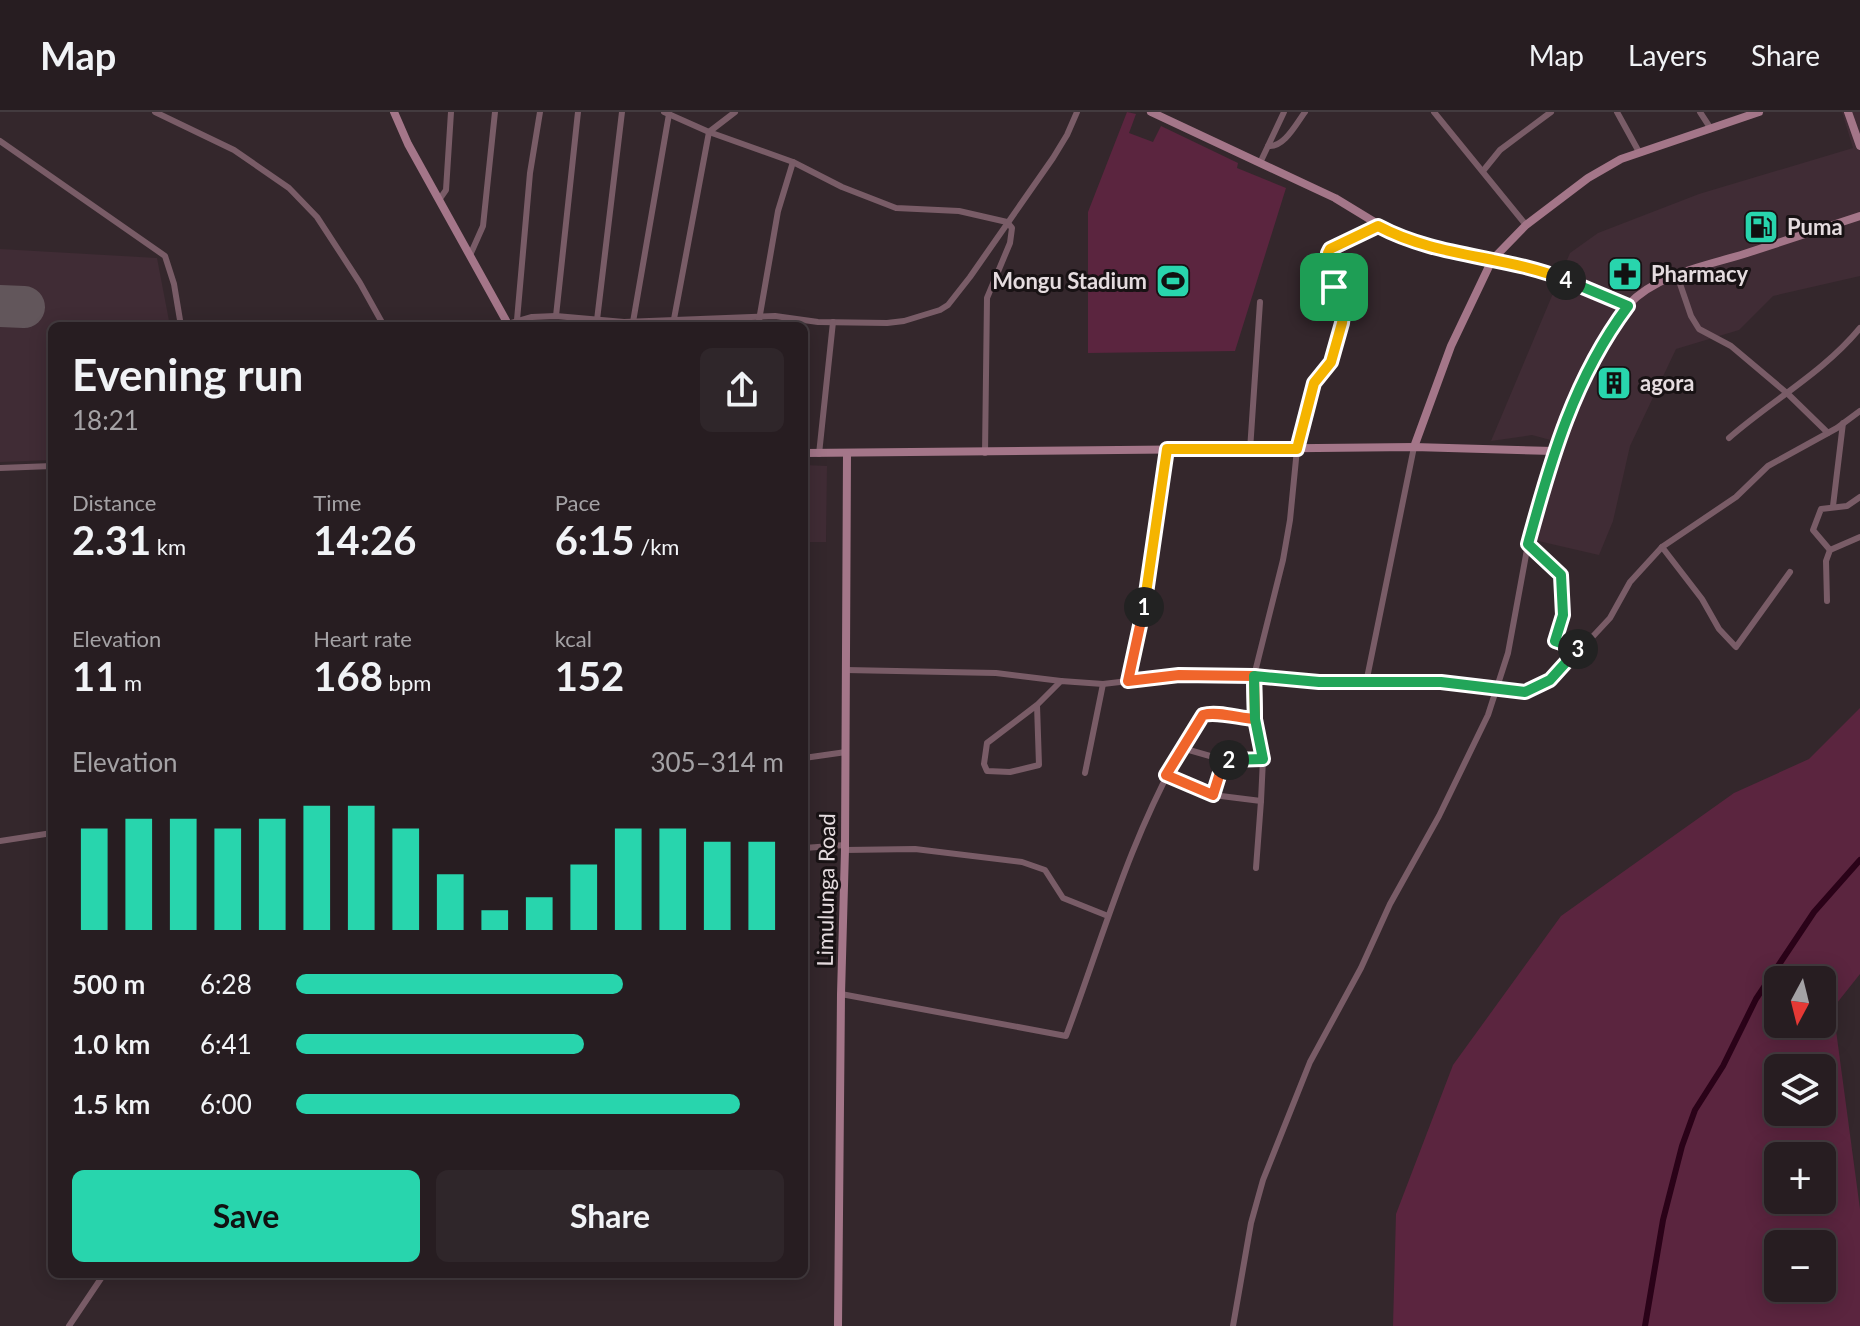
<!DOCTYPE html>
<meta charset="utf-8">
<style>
body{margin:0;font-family:Lato,sans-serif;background:#2f262a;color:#f1f3f6;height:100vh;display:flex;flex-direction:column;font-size:30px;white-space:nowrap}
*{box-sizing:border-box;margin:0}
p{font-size:26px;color:#a4a2a5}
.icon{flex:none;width:44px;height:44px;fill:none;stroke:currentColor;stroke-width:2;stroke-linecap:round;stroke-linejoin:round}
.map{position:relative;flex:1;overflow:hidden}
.panel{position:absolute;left:48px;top:210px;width:760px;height:956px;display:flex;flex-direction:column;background:#271d21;border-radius:12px;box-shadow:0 4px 20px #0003,0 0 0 2px #433b3f}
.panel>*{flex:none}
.needle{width:52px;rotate:187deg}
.tools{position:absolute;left:1764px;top:854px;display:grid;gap:16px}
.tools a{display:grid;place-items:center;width:72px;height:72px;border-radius:12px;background:#271d21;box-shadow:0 4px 20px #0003,0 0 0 2px #433b3f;font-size:40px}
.pin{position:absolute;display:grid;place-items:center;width:68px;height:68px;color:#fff;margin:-34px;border-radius:16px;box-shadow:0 4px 12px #0006}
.km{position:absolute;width:40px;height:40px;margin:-20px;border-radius:50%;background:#222;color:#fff;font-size:22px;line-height:40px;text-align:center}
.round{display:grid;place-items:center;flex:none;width:84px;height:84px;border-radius:12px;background:#2f262a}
.headline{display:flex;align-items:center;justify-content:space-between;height:136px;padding:0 24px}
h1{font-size:44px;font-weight:700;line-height:60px}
.stats{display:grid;grid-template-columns:repeat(3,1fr);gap:12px;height:136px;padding:8px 24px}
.stats div{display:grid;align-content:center}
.stats b{font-size:40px;font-weight:700}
.stats small{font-size:22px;font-weight:400}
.stats p{font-size:22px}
.chart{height:224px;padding:16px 24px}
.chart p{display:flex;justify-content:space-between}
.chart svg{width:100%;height:144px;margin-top:8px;stroke:#28d5ad;stroke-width:6}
.button{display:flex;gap:16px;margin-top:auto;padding:16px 24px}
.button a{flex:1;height:92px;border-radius:12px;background:#28d5ad;color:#111;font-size:32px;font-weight:700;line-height:92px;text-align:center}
.button a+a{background:#2f262a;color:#f1f3f6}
ul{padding:0 24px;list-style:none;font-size:26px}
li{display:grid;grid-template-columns:128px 96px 1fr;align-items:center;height:60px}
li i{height:20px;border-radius:10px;background:#28d5ad}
header{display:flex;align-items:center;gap:48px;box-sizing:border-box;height:112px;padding:0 40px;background:#271d21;border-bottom:2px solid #433b3f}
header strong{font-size:38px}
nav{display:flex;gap:44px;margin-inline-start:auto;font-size:28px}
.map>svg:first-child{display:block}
.built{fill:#402c35}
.green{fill:#5b253f;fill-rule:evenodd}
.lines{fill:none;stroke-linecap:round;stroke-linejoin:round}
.canal{stroke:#2a0218;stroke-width:6}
.runway{stroke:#62565b;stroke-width:42}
.street{stroke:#795c67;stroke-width:6}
.secondary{stroke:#a47689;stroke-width:8}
.split-1-casing{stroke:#fff;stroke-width:16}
.split-2-casing{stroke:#fff;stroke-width:16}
.split-3-casing{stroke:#fff;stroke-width:16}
.split-4-casing{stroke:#fff;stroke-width:16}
.split-5-casing{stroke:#fff;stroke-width:16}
.split-1{stroke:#f5b400;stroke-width:10}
.split-2{stroke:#f0652b;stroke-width:10}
.split-3{stroke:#22a559;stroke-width:10}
.split-4{stroke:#22a559;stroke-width:10}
.split-5{stroke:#f5b400;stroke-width:10}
.labels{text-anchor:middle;stroke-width:6;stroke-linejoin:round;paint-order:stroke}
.poi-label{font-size:22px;font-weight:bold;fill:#e5dcdf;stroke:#181214;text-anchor:start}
.street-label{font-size:22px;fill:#e5dcdf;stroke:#181214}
</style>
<header>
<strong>Map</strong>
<nav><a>Map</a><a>Layers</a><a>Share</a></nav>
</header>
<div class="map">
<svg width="1860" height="1214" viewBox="0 0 1860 1214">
<rect width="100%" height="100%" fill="#34272c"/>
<g class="built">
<path d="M 1842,0 L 1860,0 L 1860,164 L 1773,184 L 1739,218 L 1676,237 L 1630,334 L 1613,409 L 1599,443 L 1534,428 L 1541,380 L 1558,330 L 1532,323 L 1491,329 L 1570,141 L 1598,121 L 1699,82 L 1853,36 Z"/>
<path d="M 0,137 L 157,146 L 170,214 L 52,214 L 52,348 L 0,350 Z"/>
<path d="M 804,353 L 827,354 L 826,430 L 804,430 Z"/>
</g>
<g class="green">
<path d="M 1127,0 L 1136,2 L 1129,21 L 1153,30 L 1161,14 L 1238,51 L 1237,56 L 1286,76 L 1235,239 L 1088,241 L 1088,100 Z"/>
<path d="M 1860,596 L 1860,862 L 1833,896 L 1860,1097 L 1860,1214 L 1393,1214 L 1396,1102 L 1453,953 L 1561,804 L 1734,681 L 1809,647 ZM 1778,868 L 1822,868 L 1822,912 L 1778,912 ZM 1822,956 L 1822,1000 L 1778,1000 L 1778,956 ZM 1778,1044 L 1822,1044 L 1822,1088 L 1778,1088 ZM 1778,1132 L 1822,1132 L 1822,1176 L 1778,1176 Z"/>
</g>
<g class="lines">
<path class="canal" d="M 1645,1214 L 1663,1108 L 1682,1034 L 1695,998 L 1723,954 L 1756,887 L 1814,800 L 1860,748"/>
<path class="runway" d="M 0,194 L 24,195"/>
<g class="street">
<path d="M 155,0 L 234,38 L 289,76 L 317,105 L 360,171 L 384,214"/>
<path d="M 664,0 L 709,20 L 793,50 L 842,75 L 896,96 L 959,99 L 1007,110 L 1012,116 L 1010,131 L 987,186 L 985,341"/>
<path d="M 1434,0 L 1526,113"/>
<path d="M 1617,0 L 1639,40"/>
<path d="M 1700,0 L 1711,17"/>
<path d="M 0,29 L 165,144 L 174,172 L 181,214"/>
<path d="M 1268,34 C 1284,36 1296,12 1305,0"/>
<path d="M 1260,51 L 1284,0"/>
<path d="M 1483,59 L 1500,38 L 1551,0"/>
<path d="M 439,88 L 446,78 L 451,0"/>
<path d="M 471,141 L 483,114 L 495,0"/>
<path d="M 1677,163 L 1691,204 L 1699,217 L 1731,234 L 1788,282 L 1828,321"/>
<path d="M 556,204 L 578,0"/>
<path d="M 674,207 L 709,20 L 735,0"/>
<path d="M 517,208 L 530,61 L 540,0"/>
<path d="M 597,208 L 622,0"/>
<path d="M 633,210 L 669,2"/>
<path d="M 508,212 L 532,205 L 556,204 L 624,210 L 775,204 L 818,210 L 887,211 L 904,209 L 940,198 L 948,193 L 970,165 L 1053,46 L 1067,23 L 1077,0"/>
<path d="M 758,214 L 778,99 L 793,50"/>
<path d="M 1729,326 C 1771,289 1824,260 1860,216"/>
<path d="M 1250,338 L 1260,190"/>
<path d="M 819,342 L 833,210"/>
<path d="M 0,356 L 52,354"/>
<path d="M 1833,394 L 1843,311"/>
<path d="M 1528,432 L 1561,463 L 1563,503 L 1555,529 L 1579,537"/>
<path d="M 1662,435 L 1702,487 L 1719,517 L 1736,535 L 1790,460"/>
<path d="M 1830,438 L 1813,418 L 1821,397 L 1847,394 L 1860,385"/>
<path d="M 1827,489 L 1826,449 L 1830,438 L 1860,425"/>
<path d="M 846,558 L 996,561 L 1061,569"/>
<path d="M 1128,569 L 1147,481 L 1167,337"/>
<path d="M 1366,571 L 1414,335"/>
<path d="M 1037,593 L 1039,653 L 1010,660 L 987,659 L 984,652 L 987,631 L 1037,593 L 1061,569 L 1103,572 L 1179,563 L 1213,562 L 1319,570 L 1441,570 L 1525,580 L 1557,563 L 1610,506 L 1630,470 L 1662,435 L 1736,385 L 1768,354 L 1837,316 L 1860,299"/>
<path d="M 1255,607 L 1208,601 L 1198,608 L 1182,636 L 1224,648 L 1263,647 L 1255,607 L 1254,564 L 1283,448 L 1290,408 L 1297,337 L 1311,280 L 1314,271 L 1331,250 L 1342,211 L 1343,203 L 1335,180 L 1335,161 L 1328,139 L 1378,114"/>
<path d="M 804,646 L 846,640"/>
<path d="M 1085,661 L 1103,572"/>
<path d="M 1166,663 L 1213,683 L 1261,689 L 1256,756"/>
<path d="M 1213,683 L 1224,648"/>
<path d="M 1261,689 L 1263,647"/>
<path d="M 0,729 L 52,721"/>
<path d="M 804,736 L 845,733"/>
<path d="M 845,738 L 915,737 L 1022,750 L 1045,758 L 1063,786 L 1108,804"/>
<path d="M 841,882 L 1066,924 C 1103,825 1129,729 1182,636"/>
<path d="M 69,1214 L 104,1162"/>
<path d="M 1233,1214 L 1251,1111 L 1263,1068 L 1310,950 L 1361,856 L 1390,792 L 1439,704 L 1488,603 L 1508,541 L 1528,432 L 1553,339"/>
</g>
<g class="secondary">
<path d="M 394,0 L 408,32 L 509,214"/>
<path d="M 1151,0 L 1335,86 L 1404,128 L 1434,137 L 1550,162 L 1628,194"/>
<path d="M 1848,0 L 1860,34"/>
<path d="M 1414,335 L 1451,234 L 1492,148 L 1526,113 L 1588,66 L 1621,47 L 1759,0"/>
<path d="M 804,341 L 1414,335 L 1553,339 C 1572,289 1591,233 1628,193 C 1657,162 1705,154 1744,142 C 1783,129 1821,117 1860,104"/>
<path d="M 838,1214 L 841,882 L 845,738 L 847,342"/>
</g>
</g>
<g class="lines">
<g class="split-1-casing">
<path id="split-1" d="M 1144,495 L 1167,337 L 1297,337 L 1314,271 L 1331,250 L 1342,211 L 1343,203 L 1334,175"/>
</g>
<g class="split-2-casing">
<path id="split-2" d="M 1144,495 L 1128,569 L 1179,563 L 1254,564 L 1255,607 C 1239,606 1217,599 1203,603 L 1166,663 L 1213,683 L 1224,648 L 1229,648"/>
</g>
<g class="split-3-casing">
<path id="split-3" d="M 1229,648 L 1263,647 L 1255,607 L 1254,564 L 1319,570 L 1441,570 L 1525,580 L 1550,568 L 1578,537"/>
</g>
<g class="split-4-casing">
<path id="split-4" d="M 1566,168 L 1628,194 C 1574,266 1551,347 1528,432 L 1561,463 L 1563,503 L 1555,529 L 1578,537"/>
</g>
<g class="split-5-casing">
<path id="split-5" d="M 1334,175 L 1335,161 L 1328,141 L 1330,137 L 1378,114 C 1438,146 1504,143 1566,168"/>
</g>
<use href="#split-1" class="split-1"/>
<use href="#split-2" class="split-2"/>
<use href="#split-3" class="split-3"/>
<use href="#split-4" class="split-4"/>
<use href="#split-5" class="split-5"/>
</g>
<defs>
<g id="fuel-square" transform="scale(1.8)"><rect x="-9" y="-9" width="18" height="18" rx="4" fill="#28d5ad" stroke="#181214"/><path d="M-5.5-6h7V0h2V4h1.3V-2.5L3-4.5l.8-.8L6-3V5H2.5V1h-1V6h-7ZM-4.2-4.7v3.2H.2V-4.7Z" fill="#111"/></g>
<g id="pharmacy-square" transform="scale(1.8)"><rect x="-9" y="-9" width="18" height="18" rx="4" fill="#28d5ad" stroke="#181214"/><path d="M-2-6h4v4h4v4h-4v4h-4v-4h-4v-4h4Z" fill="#111"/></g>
<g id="stadium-square" transform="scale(1.8)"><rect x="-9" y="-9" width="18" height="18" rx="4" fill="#28d5ad" stroke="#181214"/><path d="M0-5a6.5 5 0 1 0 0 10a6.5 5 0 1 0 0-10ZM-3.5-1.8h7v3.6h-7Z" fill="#111"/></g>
<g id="building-square" transform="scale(1.8)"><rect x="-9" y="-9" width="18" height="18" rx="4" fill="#28d5ad" stroke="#181214"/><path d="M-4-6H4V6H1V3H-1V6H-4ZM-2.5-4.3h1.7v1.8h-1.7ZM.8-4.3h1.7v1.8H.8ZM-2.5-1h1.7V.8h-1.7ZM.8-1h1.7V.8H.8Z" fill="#111"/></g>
</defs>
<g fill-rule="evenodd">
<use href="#fuel-square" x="1761" y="115"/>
<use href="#pharmacy-square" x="1625" y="162"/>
<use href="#stadium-square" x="1173" y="169"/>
<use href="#building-square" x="1614" y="271"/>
</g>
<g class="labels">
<g class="poi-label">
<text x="1787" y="123">Puma</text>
<text x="1651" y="170">Pharmacy</text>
<text x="1147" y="177" text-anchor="end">Mongu Stadium</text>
<text x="1640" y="279">agora</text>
</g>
<g class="street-label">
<text transform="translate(826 778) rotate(-89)" y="8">Limulunga Road</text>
</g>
</g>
</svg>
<div class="tools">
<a><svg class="needle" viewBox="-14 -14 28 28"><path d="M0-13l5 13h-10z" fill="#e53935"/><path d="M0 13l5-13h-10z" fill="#a4a2a5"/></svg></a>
<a><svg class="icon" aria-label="layers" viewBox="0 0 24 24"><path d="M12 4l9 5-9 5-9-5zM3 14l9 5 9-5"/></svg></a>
<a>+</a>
<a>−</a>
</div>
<div class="pin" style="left:1334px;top:175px;background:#1e9e55"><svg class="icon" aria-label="arrive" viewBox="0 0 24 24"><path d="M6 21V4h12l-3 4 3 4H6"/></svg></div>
<b class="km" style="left:1144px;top:495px">1</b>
<b class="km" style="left:1229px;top:648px">2</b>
<b class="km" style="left:1578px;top:537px">3</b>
<b class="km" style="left:1566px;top:168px">4</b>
<section class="panel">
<div class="headline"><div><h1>Evening run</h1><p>18:21</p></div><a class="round"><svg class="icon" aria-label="share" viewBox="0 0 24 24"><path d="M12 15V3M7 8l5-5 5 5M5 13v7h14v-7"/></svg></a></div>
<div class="stats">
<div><p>Distance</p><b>2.31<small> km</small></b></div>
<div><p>Time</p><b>14:26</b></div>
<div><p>Pace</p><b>6:15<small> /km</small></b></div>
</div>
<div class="stats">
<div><p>Elevation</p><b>11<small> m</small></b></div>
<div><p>Heart rate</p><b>168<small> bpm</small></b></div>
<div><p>kcal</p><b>152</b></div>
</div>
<div class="chart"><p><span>Elevation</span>305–314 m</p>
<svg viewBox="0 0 160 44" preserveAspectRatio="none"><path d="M5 44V13M15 44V10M25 44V10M35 44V13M45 44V10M55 44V6M65 44V6M75 44V13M85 44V27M95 44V38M105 44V34M115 44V24M125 44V13M135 44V13M145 44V17M155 44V17"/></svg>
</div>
<ul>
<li><b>500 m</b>6:28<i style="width:67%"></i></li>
<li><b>1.0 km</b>6:41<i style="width:59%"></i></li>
<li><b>1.5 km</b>6:00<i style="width:91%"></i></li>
</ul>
<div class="button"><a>Save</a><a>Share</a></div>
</section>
</div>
